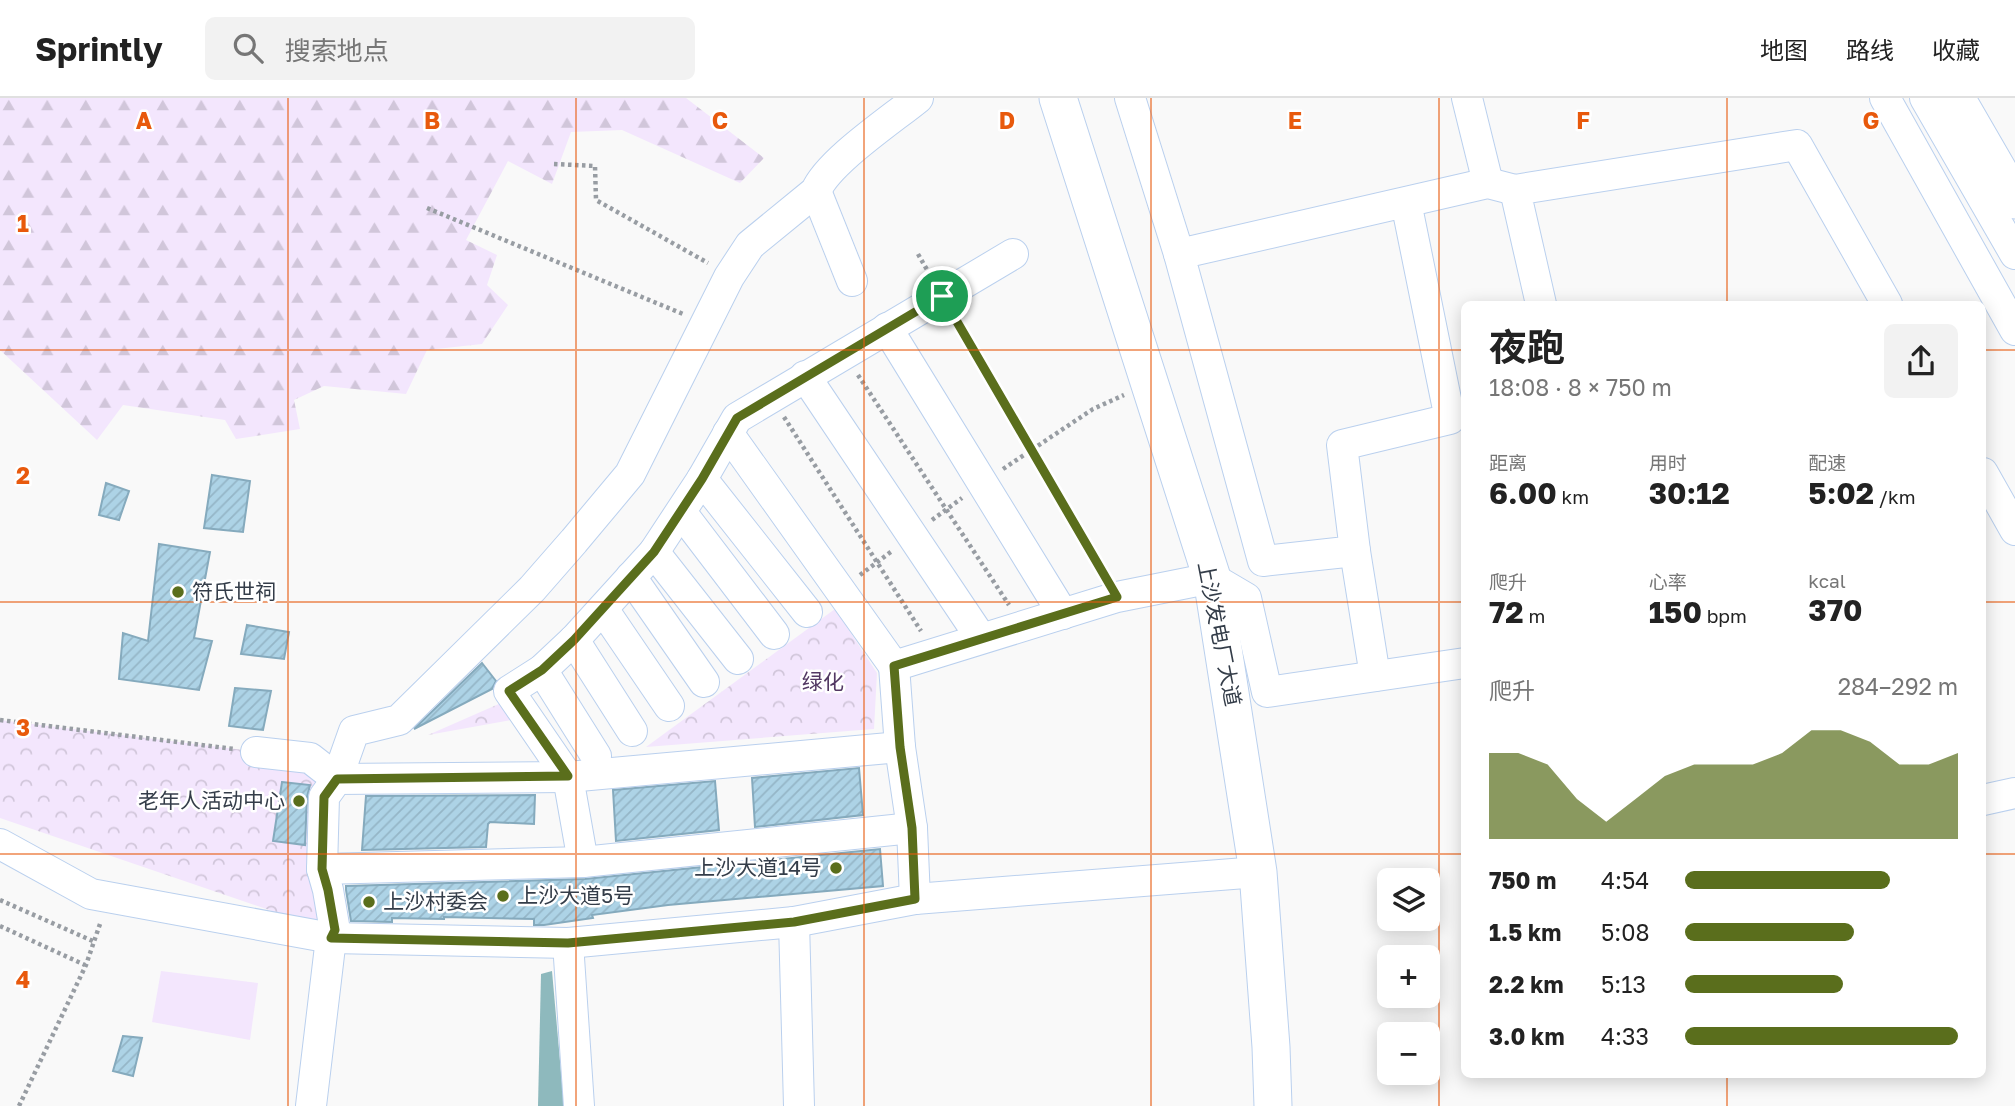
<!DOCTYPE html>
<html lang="zh">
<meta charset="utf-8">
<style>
body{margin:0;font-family:"Golos Text","Noto Sans SC",sans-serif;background:#f2f2f2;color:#222;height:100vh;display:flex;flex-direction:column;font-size:26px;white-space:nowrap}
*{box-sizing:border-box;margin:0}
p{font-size:23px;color:#767676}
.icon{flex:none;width:38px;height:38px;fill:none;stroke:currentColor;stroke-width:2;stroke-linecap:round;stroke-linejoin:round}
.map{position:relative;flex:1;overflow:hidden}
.sheet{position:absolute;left:1461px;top:203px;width:525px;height:777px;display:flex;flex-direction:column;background:#fff;border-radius:10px;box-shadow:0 4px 18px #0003}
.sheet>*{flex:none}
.controls{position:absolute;left:1377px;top:770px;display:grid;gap:14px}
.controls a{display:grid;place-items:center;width:63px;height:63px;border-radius:10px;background:#fff;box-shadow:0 4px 18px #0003;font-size:35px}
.pin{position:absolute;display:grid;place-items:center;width:60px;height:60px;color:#fff;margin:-30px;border:4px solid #fff;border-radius:50%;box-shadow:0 2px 7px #0007}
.round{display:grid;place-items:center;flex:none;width:74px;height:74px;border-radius:10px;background:#f2f2f2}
.headline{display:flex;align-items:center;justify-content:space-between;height:119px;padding:0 28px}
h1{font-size:38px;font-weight:700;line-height:52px}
.metrics{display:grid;grid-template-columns:repeat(3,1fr);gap:10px;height:119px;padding:7px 28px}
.metrics div{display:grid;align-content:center}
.metrics b{font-size:30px;font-weight:700}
.metrics small{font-size:19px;font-weight:400}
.metrics p{font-size:19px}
.chart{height:196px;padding:14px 28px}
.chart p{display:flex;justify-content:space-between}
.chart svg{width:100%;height:126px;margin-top:7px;fill:#5a6e1c;opacity:.7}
ul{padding:0 28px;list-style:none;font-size:23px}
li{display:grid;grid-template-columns:112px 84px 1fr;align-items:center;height:52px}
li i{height:18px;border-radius:9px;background:#5a6e1c}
header{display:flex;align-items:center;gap:42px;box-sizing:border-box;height:98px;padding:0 35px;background:#fff;border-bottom:2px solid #e0e0e0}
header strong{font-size:33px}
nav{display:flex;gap:38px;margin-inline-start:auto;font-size:24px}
.search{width:490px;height:63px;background:#f2f2f2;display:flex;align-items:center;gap:18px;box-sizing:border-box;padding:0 24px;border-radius:10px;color:#767676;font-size:26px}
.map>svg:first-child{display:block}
.forest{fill:url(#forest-firs)}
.park{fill:url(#park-crowns)}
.pitch{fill:#f3e6fd}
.water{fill:#8eb9bd}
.building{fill:url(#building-hatch);stroke:#85aabd;stroke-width:2}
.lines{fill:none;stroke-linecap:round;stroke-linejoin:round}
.minor-casing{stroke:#bad0ee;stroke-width:32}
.major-casing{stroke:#bad0ee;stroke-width:39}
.path{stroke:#989da3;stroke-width:4.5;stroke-dasharray:3.5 3.5;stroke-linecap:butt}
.minor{stroke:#fff;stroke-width:30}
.major{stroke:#fff;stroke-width:37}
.route-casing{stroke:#fff;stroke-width:14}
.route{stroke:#5a6e1c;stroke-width:9}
.grid{fill:none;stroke:#e8590c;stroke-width:2;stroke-opacity:0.55}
.poi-dot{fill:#5a6e1c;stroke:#fff;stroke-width:2.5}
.labels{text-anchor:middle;stroke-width:5;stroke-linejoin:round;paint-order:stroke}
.poi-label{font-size:21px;fill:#343d49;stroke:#fff;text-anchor:start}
.street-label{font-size:21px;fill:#343d49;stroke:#fff}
.park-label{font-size:21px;fill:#523863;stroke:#fff}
.grid-label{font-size:23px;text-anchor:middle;font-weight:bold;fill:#e8590c;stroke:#fff;stroke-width:5;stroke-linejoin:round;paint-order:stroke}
</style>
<header>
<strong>Sprintly</strong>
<div class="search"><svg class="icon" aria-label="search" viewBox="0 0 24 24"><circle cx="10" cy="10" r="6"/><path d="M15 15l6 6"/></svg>搜索地点</div>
<nav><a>地图</a><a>路线</a><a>收藏</a></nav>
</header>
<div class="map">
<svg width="2015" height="1008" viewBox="0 0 2015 1008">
<defs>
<pattern id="forest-firs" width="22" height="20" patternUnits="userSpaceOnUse" patternTransform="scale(1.75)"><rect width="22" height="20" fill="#f3e6fd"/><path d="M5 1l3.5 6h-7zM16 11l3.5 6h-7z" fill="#d1c6da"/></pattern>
<pattern id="park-crowns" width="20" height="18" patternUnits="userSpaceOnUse" patternTransform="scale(1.75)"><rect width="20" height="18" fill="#f3e6fd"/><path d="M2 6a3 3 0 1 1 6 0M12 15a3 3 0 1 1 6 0" fill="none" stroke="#d1c6da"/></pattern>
<pattern id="building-hatch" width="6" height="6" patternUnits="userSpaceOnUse" patternTransform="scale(1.75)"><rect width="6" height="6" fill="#add3e6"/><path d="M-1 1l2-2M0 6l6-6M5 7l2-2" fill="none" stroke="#95b6c7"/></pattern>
</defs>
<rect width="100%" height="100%" fill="#f9f9f9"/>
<path class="forest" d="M 0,0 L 686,0 L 764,60 L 740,85 L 622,32 L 571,34 L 552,86 L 508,63 L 466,142 L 497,157 L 487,187 L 508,207 L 482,246 L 427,252 L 406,296 L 324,288 L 294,302 L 300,331 L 236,341 L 225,322 L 123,307 L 97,342 L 0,252 Z"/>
<g class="park">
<path d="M 835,511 L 877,575 L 874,631 L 646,649 Z"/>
<path d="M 501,605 L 511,622 L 428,637 Z"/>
<path d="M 0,622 L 310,660 L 337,681 L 328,832 L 0,720 Z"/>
</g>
<path class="pitch" d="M 161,873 L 258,885 L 250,942 L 152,924 Z"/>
<path class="water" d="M 552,873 L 564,1008 L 538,1008 L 541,876 Z"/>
<g class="building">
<path d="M 212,377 L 250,383 L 243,434 L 204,430 Z"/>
<path d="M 106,385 L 129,393 L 119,422 L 99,417 Z"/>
<path d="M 159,446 L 210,454 L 194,540 L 212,543 L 199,592 L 119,581 L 123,535 L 148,543 Z"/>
<path d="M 247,527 L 289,534 L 284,561 L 241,556 Z"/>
<path d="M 482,565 L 496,583 L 492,591 L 414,631 Z"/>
<path d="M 235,590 L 271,593 L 263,632 L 229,628 Z"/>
<path d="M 859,670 L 863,717 L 755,729 L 752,680 Z"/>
<path d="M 715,683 L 719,732 L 616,743 L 613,692 Z"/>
<path d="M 282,684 L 310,687 L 307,699 L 305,747 L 273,743 Z"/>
<path d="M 535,697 L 534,726 L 490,724 L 488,726 L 486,749 L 362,752 L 366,698 Z"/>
<path d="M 880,751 L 883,788 L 668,807 L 592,817 L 593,820 L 544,827 L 534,827 L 534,821 L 444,819 L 444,821 L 392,820 L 392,824 L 351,823 L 346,792 L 346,788 L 585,781 Z"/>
<path d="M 123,938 L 142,940 L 133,978 L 113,973 Z"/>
</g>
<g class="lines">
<g class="minor-casing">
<g id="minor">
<path d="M 1130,0 L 1179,156"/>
<path d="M 1467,0 L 1488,85"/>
<path d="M 1885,0 L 2015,232"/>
<path d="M 1925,0 L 2015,156"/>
<path d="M 816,93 L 852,183"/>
<path d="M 1406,104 L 1450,321 L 1342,347 L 1355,453 L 1263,463 L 1179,156 L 1488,85 L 1515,92"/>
<path d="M 1541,206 L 1515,92 L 1797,47 L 1887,206"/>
<path d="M 887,230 L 1063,516"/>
<path d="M 805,278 L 981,540"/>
<path d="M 728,335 L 894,568"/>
<path d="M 1983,375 L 2015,432"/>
<path d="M 702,381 L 807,514"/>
<path d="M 681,414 L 774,536"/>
<path d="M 1355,453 L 1375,578"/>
<path d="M 654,454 L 738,561"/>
<path d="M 631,479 L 704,584"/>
<path d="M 603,511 L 669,608"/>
<path d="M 574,542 L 632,633"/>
<path d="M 542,572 L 596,658"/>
<path d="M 256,654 L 310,660 L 337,681 L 568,679 L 900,649"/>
<path d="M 1983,702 L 2015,695"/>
<path d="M 0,746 L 91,796 L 331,840 L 568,845 L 794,824 L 915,801 L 1258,774"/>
<path d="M 583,764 L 568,679 L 509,593 L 542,572 L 574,542 L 654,454 L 702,381 L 737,320 L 1013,156"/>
<path d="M 322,771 L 583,764 L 912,730"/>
<path d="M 915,801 L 912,730 L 900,649 L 894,568 L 1117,499 L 1212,480 L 1246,500 L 1267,594 L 1465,565"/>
<path d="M 794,824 L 799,1008"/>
<path d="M 568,845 L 579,1008"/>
<path d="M 311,1008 L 331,840 L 335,833 L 328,792 L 322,771 L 324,699 L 337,681 L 354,633 L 399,622 L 532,491 L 574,443 L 630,376 L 729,179 L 750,147 L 816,93 C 828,64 891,22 918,0"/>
</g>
</g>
<g class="major-casing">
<g id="major">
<path d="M 1058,0 L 1212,480 L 1258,774 L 1271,949 L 1273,1008"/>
<path d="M 1956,0 L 2015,102"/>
</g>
</g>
<g class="path">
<path d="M 554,66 L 595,68 L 596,102 L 708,165"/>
<path d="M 427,110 L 683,216"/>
<path d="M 918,156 L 930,177"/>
<path d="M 953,218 L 1104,476"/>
<path d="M 858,277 L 1009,507"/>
<path d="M 784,319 L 921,533"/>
<path d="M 1003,371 L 1093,311 L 1124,297"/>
<path d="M 932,422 L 962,400"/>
<path d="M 860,477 L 892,453"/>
<path d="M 0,622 L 234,651"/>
<path d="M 0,802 L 95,844"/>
<path d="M 0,828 L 85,867"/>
<path d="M 19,1008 L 86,867 L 101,823"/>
</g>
<use href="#minor" class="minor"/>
<use href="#major" class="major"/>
</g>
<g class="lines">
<g class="route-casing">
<path id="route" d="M 942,198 L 1117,499 L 894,568 L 900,649 L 912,730 L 915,801 L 794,824 L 568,845 L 331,840 L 335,832 L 328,792 L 322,771 L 324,699 L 337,681 L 568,678 L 509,593 L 542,572 L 574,542 L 654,454 L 702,381 L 737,320 Z"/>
</g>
<use href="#route" class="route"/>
</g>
<path class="grid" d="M 288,0 L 288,1008M 576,0 L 576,1008M 864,0 L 864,1008M 1151,0 L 1151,1008M 1439,0 L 1439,1008M 1727,0 L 1727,206M 0,252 L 1465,252M 1983,252 L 2015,252M 0,504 L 1465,504M 1983,504 L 2015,504M 0,756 L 1465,756M 1983,756 L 2015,756M 1727,976 L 1727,1008"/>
<g class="poi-dot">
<circle cx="178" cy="494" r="7"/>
<circle cx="299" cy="703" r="7"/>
<circle cx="836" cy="770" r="7"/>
<circle cx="503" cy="798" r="7"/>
<circle cx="369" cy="804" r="7"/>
</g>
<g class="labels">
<g class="poi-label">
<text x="192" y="501">符氏世祠</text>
<text x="285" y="710" text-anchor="end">老年人活动中心</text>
<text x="822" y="777" text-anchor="end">上沙大道14号</text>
<text x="517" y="805">上沙大道5号</text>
<text x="383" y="811">上沙村委会</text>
</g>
<g class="street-label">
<text transform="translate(1219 536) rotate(79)" y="7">上沙发电厂大道</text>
</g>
<g class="park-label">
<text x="823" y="591">绿化</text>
</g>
</g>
<g class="grid-label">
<text x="144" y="31">A</text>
<text x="432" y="31">B</text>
<text x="720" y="31">C</text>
<text x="1007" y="31">D</text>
<text x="1295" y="31">E</text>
<text x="1583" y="31">F</text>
<text x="1871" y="31">G</text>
<text x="23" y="134">1</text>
<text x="23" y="386">2</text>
<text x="23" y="638">3</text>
<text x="23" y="890">4</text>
</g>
</svg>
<div class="controls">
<a><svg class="icon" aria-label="layers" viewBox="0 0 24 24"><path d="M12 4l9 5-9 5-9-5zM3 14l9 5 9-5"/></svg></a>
<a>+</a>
<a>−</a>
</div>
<div class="pin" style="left:942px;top:198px;background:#1e9e55"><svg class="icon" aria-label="arrive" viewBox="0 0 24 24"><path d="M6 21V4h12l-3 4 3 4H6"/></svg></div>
<section class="sheet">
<div class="headline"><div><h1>夜跑</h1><p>18:08 · 8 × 750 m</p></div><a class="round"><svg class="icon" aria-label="share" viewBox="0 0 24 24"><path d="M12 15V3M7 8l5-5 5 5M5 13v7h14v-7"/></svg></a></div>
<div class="metrics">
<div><p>距离</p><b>6.00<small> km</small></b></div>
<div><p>用时</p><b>30:12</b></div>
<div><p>配速</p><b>5:02<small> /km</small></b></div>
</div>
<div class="metrics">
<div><p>爬升</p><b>72<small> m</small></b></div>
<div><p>心率</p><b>150<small> bpm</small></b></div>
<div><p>kcal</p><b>370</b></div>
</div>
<div class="chart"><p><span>爬升</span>284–292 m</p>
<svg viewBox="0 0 160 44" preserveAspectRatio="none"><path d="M0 44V14L10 14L20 18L30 30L40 38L50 30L60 22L70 18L80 18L90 18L100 14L110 6L120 6L130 10L140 18L150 18L160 14V44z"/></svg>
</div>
<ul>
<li><b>750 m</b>4:54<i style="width:75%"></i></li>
<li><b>1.5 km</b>5:08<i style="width:62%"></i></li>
<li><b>2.2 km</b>5:13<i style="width:58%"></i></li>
<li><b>3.0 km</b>4:33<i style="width:100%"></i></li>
</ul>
</section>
</div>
